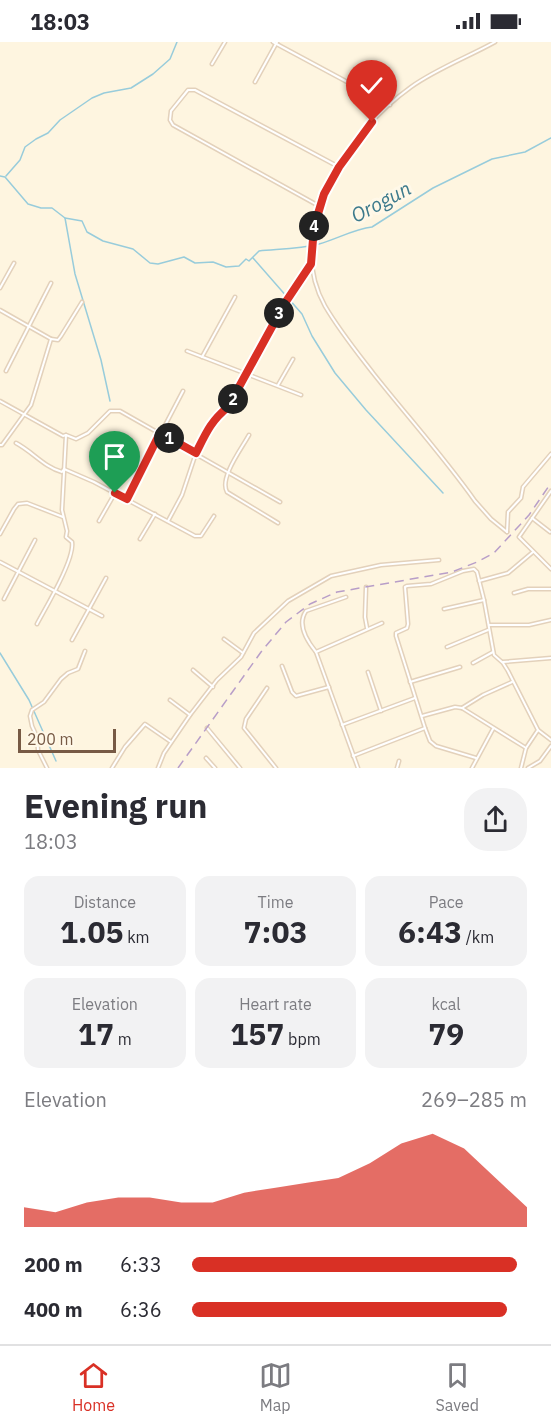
<!DOCTYPE html>
<meta charset="utf-8">
<style>
body{margin:0;font-family:"IBM Plex Sans",sans-serif;background:#f2f2f3;color:#2b2b33;height:100vh;display:flex;flex-direction:column;font-size:22px;white-space:nowrap}
*{box-sizing:border-box;margin:0}
p{font-size:20px;color:#7c7c81}
.icon{flex:none;width:33px;height:33px;fill:none;stroke:currentColor;stroke-width:2;stroke-linecap:round;stroke-linejoin:round}
.map{position:relative;height:726px;overflow:hidden}
.panel{display:flex;flex-direction:column;background:#fff;flex:1}
.panel>*{flex:none}
.scale{position:absolute;left:18px;bottom:15px;width:98px;box-sizing:border-box;padding-left:6px;border:3px solid #775a45;border-top:0;font-size:16px;line-height:21px;white-space:nowrap;color:#775a45;-webkit-text-stroke:4px #fff8e8;paint-order:stroke}
.pin{position:absolute;display:grid;place-items:center;width:51px;height:51px;color:#fff;margin:-62px -26px;border-radius:50% 50% 50% 0;rotate:-45deg;box-shadow:0 0 6px #0007}
.pin .icon{rotate:45deg}
.km{position:absolute;width:30px;height:30px;margin:-15px;border-radius:50%;background:#222;color:#fff;font-size:16px;line-height:30px;text-align:center}
.round{display:grid;place-items:center;flex:none;width:63px;height:63px;border-radius:24px;background:#f2f2f3}
.head{display:flex;align-items:center;justify-content:space-between;height:102px;padding:0 24px}
h1{font-size:33px;font-weight:800;line-height:45px}
.stats{display:grid;grid-template-columns:repeat(3,1fr);gap:9px;height:102px;padding:6px 24px}
.stats div{display:grid;align-content:center;border-radius:15px;background:#f2f2f3;text-align:center}
.stats b{font-size:30px;font-weight:800}
.stats small{font-size:16px;font-weight:400}
.stats p{font-size:16px}
.chart{height:168px;padding:12px 24px}
.chart p{display:flex;justify-content:space-between}
.chart svg{width:100%;height:108px;margin-top:6px;fill:#d93025;opacity:.7}
ul{padding:0 24px;list-style:none;font-size:20px}
li{display:grid;grid-template-columns:96px 72px 1fr;align-items:center;height:45px}
li i{height:15px;border-radius:8px;background:#d93025}
.status{display:flex;justify-content:space-between;align-items:center;height:42px;padding:0 30px;background:#fff;direction:ltr}
.status svg{height:16px;fill:currentColor}
.tab-bar{display:flex;justify-content:space-around;align-items:center;height:84px;border-top:2px solid #e1e1e2;background:#fff;font-size:16px;color:#7c7c81}
.tab-bar a{display:grid;justify-items:center;gap:3px}
.tab-bar .selected{color:#d93025}
.map>svg:first-child{display:block}
.lines{fill:none;stroke-linecap:round;stroke-linejoin:round}
.stream{stroke:#98ccdb;stroke-width:1.5}
.street-casing{stroke:#e3d1bb;stroke-width:5}
.street{stroke:#fff;stroke-width:2}
.rail{stroke:#b89ec8;stroke-width:1.5;stroke-dasharray:9 6;stroke-linecap:butt}
.route-casing{stroke:#fff;stroke-width:12}
.route{stroke:#d93025;stroke-width:8}
.labels{text-anchor:middle;stroke-width:6;stroke-linejoin:round;paint-order:stroke}
.water-label{font-size:20px;font-style:italic;fill:#3d7a8c;stroke:#fff8e8}
</style>
<div class="status"><b>18:03</b><svg viewBox="0 0 49 12"><path d="M0 12V9h3v3zM5 12V6h3v6zM10 12V3h3v9zM15 12V0h3v12zM26 1h20v11H26zM47 4h2v5h-2z"/></svg></div>
<div class="map">
<svg width="551" height="726" viewBox="0 0 551 726">
<rect width="100%" height="100%" fill="#fef5e0"/>
<g class="lines">
<g class="stream">
<path d="M 0,134 L 5,135 L 28,162 L 41,166 L 52,166 L 65,176 L 82,179 L 87,190 L 103,199 L 133,207 L 150,221 L 158,222 L 184,215 L 195,221 L 213,220 L 226,225 L 239,224 L 246,217 L 249,219 L 259,209 C 279,207 299,207 319,202 C 337,197 354,187 372,185 L 433,146 L 492,117 L 525,110 L 551,96"/>
<path d="M 6,134 L 20,118 L 25,105 L 36,97 L 48,91 L 60,78 L 92,56 L 104,51 L 131,46 L 153,32 L 170,17 L 177,0"/>
<path d="M 65,176 L 75,232 L 101,318 L 110,359"/>
<path d="M 253,216 L 302,272 L 312,294 L 335,331 L 366,368 L 443,451"/>
<path d="M 0,611 L 29,658 L 56,719"/>
</g>
<g class="street-casing">
<g id="street">
<path d="M 273,0 L 390,63"/>
<path d="M 495,0 C 468,15 436,27 411,45 C 348,90 282,187 325,264 C 339,288 356,309 373,331 C 407,374 444,415 475,459 L 491,477 L 507,490"/>
<path d="M 212,22 L 225,0"/>
<path d="M 255,40 L 277,0"/>
<path d="M 319,164 L 173,83 L 170,78 L 171,69 L 188,48 L 195,48 L 339,125"/>
<path d="M 0,246 L 14,221"/>
<path d="M 0,268 L 51,297"/>
<path d="M 187,309 L 301,353"/>
<path d="M 202,315 L 235,255"/>
<path d="M 6,329 L 51,241"/>
<path d="M 278,343 L 293,317"/>
<path d="M 0,359 L 63,394 L 66,393 L 76,397 L 88,391 L 110,369 L 120,369 L 280,460"/>
<path d="M 249,393 C 242,406 219,436 227,450 L 278,481"/>
<path d="M 16,401 C 33,410 44,425 62,430 L 64,427 L 94,440 L 195,494 L 201,494 L 214,474"/>
<path d="M 0,403 L 2,403 L 31,363 L 51,297 L 58,298 L 61,294 L 82,260"/>
<path d="M 551,449 L 519,495 L 551,527"/>
<path d="M 127,456 L 183,349"/>
<path d="M 532,476 L 550,490"/>
<path d="M 99,479 L 115,451"/>
<path d="M 168,479 L 182,453 L 196,411 L 211,381 L 217,373 L 228,365 L 285,261 L 311,222"/>
<path d="M 507,490 L 508,470 L 521,456 L 523,445 L 551,412"/>
<path d="M 0,492 L 14,467 L 18,462 L 27,461 L 63,475"/>
<path d="M 140,497 L 155,472"/>
<path d="M 0,520 L 102,574"/>
<path d="M 479,539 L 508,531 L 533,510"/>
<path d="M 366,545 L 365,575 L 367,586"/>
<path d="M 514,551 L 528,547 L 551,547"/>
<path d="M 346,555 L 306,569 C 297,582 307,599 316,610 L 358,726"/>
<path d="M 4,557 L 35,498"/>
<path d="M 444,567 L 484,558"/>
<path d="M 37,582 C 46,565 75,517 72,500 L 66,495 L 67,489 L 62,468 L 66,393"/>
<path d="M 489,583 L 529,583 L 551,578"/>
<path d="M 224,597 L 243,611"/>
<path d="M 72,598 L 106,536"/>
<path d="M 447,605 L 488,588"/>
<path d="M 316,610 L 382,581"/>
<path d="M 503,620 L 551,616"/>
<path d="M 473,621 L 493,610"/>
<path d="M 282,624 L 292,650 L 296,654 L 329,645"/>
<path d="M 193,628 L 213,645"/>
<path d="M 368,630 L 381,669"/>
<path d="M 410,640 L 460,625"/>
<path d="M 267,646 L 246,677 L 244,686 L 276,726"/>
<path d="M 170,658 L 190,673"/>
<path d="M 462,666 L 483,653 L 512,640"/>
<path d="M 422,674 L 455,665 L 462,666 L 526,706"/>
<path d="M 342,683 L 415,656"/>
<path d="M 207,686 L 240,726"/>
<path d="M 353,714 L 425,686"/>
<path d="M 206,716 L 215,726"/>
<path d="M 476,716 L 436,704 L 430,699 L 425,686 L 396,594 L 396,591 L 407,586 L 408,582 L 405,545 L 407,544 L 431,542 L 463,529 L 474,527 L 477,530 L 484,558 L 494,613 L 503,621 L 508,629 L 538,688 L 551,698"/>
<path d="M 47,726 L 38,708 L 37,695 L 32,684 L 30,674 L 32,668 L 44,660 L 61,637 L 68,631 L 78,627 L 85,609"/>
<path d="M 112,726 L 125,705 L 145,682 L 171,700"/>
<path d="M 158,726 L 164,711 L 190,673 L 217,638 L 241,615 L 254,591 L 288,559 L 331,534 L 381,523 L 439,518"/>
<path d="M 397,726 L 399,719"/>
<path d="M 472,726 L 493,687"/>
<path d="M 521,726 L 526,706 L 538,688"/>
<path d="M 528,726 L 540,719 L 551,704"/>
</g>
</g>
<use href="#street" class="street"/>
<path class="rail" d="M 178,726 L 261,610 L 286,580 L 310,562 L 337,550 L 452,530 L 477,520 L 494,511 L 529,473 L 551,441"/>
</g>
<g class="lines">
<g class="route-casing">
<path id="route" d="M 115,451 L 127,457 L 160,391 L 196,411 C 206,391 210,380 228,365 L 285,261 L 311,222 L 314,185 L 324,152 L 339,125 L 372,80"/>
</g>
<use href="#route" class="route"/>
</g>
<g class="labels">
<g class="water-label">
<text transform="translate(381 160) rotate(-28)" y="7">Orogun</text>
</g>
</g>
</svg>
<div class="scale">200 m</div>
<div class="pin" style="left:115px;top:451px;background:#1e9e55"><svg class="icon" aria-label="arrive" viewBox="0 0 24 24"><path d="M6 21V4h12l-3 4 3 4H6"/></svg></div>
<div class="pin" style="left:372px;top:80px;background:#d93025"><svg class="icon" aria-label="check" viewBox="0 0 24 24"><path d="M5 12l5 5 9-10"/></svg></div>
<b class="km" style="left:169px;top:396px">1</b>
<b class="km" style="left:233px;top:357px">2</b>
<b class="km" style="left:279px;top:271px">3</b>
<b class="km" style="left:314px;top:184px">4</b>
</div>
<section class="panel">
<div class="head"><div><h1>Evening run</h1><p>18:03</p></div><a class="round"><svg class="icon" aria-label="share" viewBox="0 0 24 24"><path d="M12 15V3M7 8l5-5 5 5M5 13v7h14v-7"/></svg></a></div>
<div class="stats">
<div><p>Distance</p><b>1.05<small> km</small></b></div>
<div><p>Time</p><b>7:03</b></div>
<div><p>Pace</p><b>6:43<small> /km</small></b></div>
</div>
<div class="stats">
<div><p>Elevation</p><b>17<small> m</small></b></div>
<div><p>Heart rate</p><b>157<small> bpm</small></b></div>
<div><p>kcal</p><b>79</b></div>
</div>
<div class="chart"><p><span>Elevation</span>269–285 m</p>
<svg viewBox="0 0 160 44" preserveAspectRatio="none"><path d="M0 44V36L10 38L20 34L30 32L40 32L50 34L60 34L70 30L80 28L90 26L100 24L110 18L120 10L130 6L140 12L150 24L160 36V44z"/></svg>
</div>
<ul>
<li><b>200 m</b>6:33<i style="width:97%"></i></li>
<li><b>400 m</b>6:36<i style="width:94%"></i></li>
</ul>
</section>
<nav class="tab-bar">
<a class="selected"><svg class="icon" aria-label="home" viewBox="0 0 24 24"><path d="M3 11l9-7 9 7M6 9v11h12V9"/></svg>Home</a>
<a><svg class="icon" aria-label="map" viewBox="0 0 24 24"><path d="M3 6l6-2 6 2 6-2v14l-6 2-6-2-6 2zM9 4v14M15 6v14"/></svg>Map</a>
<a><svg class="icon" aria-label="saved" viewBox="0 0 24 24"><path d="M7 4h10v16l-5-4-5 4z"/></svg>Saved</a>
</nav>
